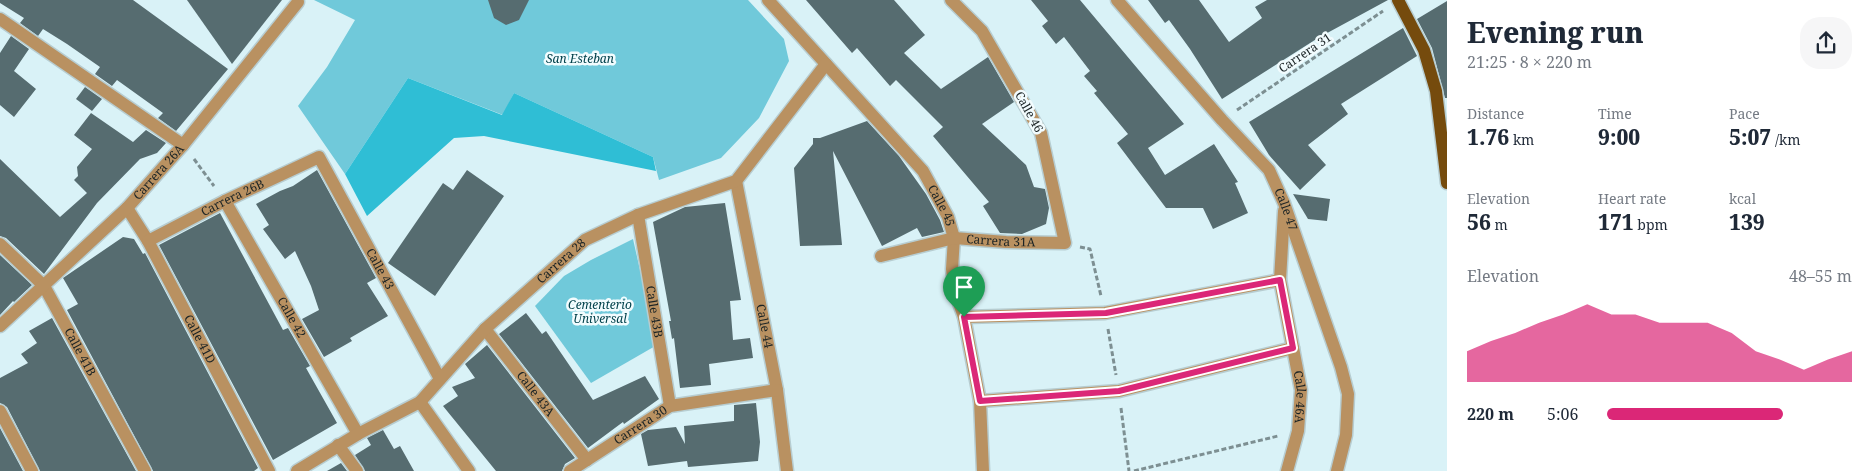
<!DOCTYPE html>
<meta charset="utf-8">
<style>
body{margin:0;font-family:"Noto Serif",serif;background:#f6f6f7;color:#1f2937;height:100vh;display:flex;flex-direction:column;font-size:19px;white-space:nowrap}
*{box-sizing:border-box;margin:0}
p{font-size:16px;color:#747a83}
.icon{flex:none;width:28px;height:28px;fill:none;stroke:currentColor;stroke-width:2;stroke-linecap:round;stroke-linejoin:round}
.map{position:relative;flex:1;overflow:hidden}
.sheet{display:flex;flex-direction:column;background:#fff;width:425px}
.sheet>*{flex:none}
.pin{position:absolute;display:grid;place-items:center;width:42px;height:42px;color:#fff;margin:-51px -21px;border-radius:50% 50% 50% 0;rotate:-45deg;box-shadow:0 0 5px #0007}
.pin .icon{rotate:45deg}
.round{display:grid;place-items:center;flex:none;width:52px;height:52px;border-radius:20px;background:#f6f6f7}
.head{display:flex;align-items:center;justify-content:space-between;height:85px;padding:0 20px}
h1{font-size:28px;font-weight:800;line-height:38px}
.figures{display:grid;grid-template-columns:repeat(3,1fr);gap:8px;height:85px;padding:5px 20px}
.figures div{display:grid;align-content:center}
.figures b{font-size:21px;font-weight:800}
.figures small{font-size:14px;font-weight:400}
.figures p{font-size:14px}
.chart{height:140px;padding:10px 20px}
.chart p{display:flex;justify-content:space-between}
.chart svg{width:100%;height:90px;margin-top:5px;fill:#db2777;opacity:.7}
ul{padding:0 20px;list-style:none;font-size:16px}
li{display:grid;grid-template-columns:80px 60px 1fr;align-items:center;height:38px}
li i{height:12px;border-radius:6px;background:#db2777}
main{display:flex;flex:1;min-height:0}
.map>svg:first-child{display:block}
.green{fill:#70c9da}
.forest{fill:#2fbed5}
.building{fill:#566c70}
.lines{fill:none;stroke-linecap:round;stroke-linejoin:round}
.minor-casing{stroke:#b7cdd1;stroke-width:15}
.major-casing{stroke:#b7cdd1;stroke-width:15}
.path{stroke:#7d8f92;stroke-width:3;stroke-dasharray:5 2.5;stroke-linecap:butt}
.minor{stroke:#b99161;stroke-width:12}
.major{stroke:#754b0d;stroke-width:12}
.route-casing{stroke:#fff;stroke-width:10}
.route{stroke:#db2777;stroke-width:6}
.labels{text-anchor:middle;stroke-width:5;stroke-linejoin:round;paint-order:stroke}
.street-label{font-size:12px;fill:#1a2325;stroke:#f2fcfe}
.park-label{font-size:12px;font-style:italic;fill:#01414b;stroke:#f2fcfe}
</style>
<main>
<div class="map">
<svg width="1447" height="471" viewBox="0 0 1447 471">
<rect width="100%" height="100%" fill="#d9f2f7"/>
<g class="green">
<path d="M 314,0 L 748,0 L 784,39 L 789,61 L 759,118 L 721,158 L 659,180 L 653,157 L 514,93 L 503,115 L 408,78 L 345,174 L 298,106 L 327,67 L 355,20 Z"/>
<path d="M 633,239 L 657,345 L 591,383 L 535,306 L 564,276 L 591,260 Z"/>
</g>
<path class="forest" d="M 408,78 L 502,115 L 514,93 L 653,157 L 656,171 L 484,136 L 454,138 L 367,216 L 345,174 Z"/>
<g class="building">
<path d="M 0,0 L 133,0 L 228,69 L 176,131 L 158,118 L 163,113 L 117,80 L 112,86 L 95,74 L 100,67 L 67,44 L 43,29 L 38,36 L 20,23 L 24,18 L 0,3 Z"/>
<path d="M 187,0 L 282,0 L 232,64 Z"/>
<path d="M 488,0 L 529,0 L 519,20 L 506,25 L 494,18 Z"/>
<path d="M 806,0 L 894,0 L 925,35 L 904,53 L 941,89 L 988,57 L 1014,102 L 982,124 L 1026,165 L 1034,187 L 1045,189 L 1049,208 L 1046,224 L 1022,234 L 1000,233 L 983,206 L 989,202 L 933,136 L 943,127 L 896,80 L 890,86 L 857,48 L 852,53 Z"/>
<path d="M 1031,0 L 1080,0 L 1184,124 L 1148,148 L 1165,175 L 1214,144 L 1238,182 L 1235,183 L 1248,213 L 1213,229 L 1203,208 L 1166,208 L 1117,143 L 1128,134 L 1094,93 L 1097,91 L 1084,76 L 1090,71 L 1064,37 L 1056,44 L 1042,26 L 1048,21 Z"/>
<path d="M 1148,0 L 1199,0 L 1229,42 L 1262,18 L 1255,7 L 1267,0 L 1388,0 L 1318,38 L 1222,99 L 1190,49 L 1169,20 L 1165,23 Z"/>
<path d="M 1447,1 L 1447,98 L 1445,98 L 1432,48 L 1417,19 Z"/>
<path d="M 1403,28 L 1417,56 L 1341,104 L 1348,114 L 1308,145 L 1326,165 L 1300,190 L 1269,155 L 1249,122 Z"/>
<path d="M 11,36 L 29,49 L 14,71 L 36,89 L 14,117 L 0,105 L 0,53 Z"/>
<path d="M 85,87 L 102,99 L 92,111 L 76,99 Z"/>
<path d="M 91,113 L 133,142 L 146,130 L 166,143 L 157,153 L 140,159 L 97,203 L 44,274 L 6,238 L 0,236 L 0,159 L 60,217 L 87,193 L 74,180 L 78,176 L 77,167 L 92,149 L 74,135 Z"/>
<path d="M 867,121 L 899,156 L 926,194 L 940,220 L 944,232 L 922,237 L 917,228 L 882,246 L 833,151 L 842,245 L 800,246 L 794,168 L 813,144 L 813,138 L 820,138 Z"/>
<path d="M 317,170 L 376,278 L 367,283 L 388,316 L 350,338 L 352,341 L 324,357 L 302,319 L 319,310 L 311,286 L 295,251 L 285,259 L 263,229 L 269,225 L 256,204 L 280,191 L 293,186 Z"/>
<path d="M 467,170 L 504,196 L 435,296 L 388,263 L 443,183 L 453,190 Z"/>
<path d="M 1293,194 L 1330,199 L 1327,221 L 1308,219 Z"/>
<path d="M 725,203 L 741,300 L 730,301 L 733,340 L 750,338 L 753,358 L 709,364 L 711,385 L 680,388 L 674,338 L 672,339 L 669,321 L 671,321 L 653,222 L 685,207 Z"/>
<path d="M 220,213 L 283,330 L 288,328 L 310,366 L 306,368 L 337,423 L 273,460 L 159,245 Z"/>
<path d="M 123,237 L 134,239 L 143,254 L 145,253 L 258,468 L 254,471 L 153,471 L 67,310 L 78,304 L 63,278 Z"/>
<path d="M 0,255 L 32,285 L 14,302 L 13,301 L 0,315 Z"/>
<path d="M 526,313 L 542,334 L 546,331 L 593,400 L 645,376 L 659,399 L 624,424 L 623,422 L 588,448 L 499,334 Z"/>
<path d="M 52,318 L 136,471 L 40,471 L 7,407 L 0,403 L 0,378 L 28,363 L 21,354 L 37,343 L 29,331 Z"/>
<path d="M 487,345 L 575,458 L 565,464 L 562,471 L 496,471 L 443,406 L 458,396 L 452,387 L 475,378 L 465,364 Z"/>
<path d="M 756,403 L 760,442 L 758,461 L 688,467 L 687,461 L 648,466 L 641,434 L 648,430 L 676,427 L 685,444 L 684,426 L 734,421 L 734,405 Z"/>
<path d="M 0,428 L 23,471 L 0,471 Z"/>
<path d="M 383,430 L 394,449 L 400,446 L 414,471 L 365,471 L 355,455 L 371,445 L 367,438 Z"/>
<path d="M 341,463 L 347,471 L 327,471 Z"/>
</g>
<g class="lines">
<g class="minor-casing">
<g id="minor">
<path id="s1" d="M 768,0 L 923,171 L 948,217 L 954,238 L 952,269 L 955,292 L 964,317 L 980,401 L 983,471"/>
<path id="s2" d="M 1117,0 L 1222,120 L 1269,170 L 1284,203 L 1341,367 L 1348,394 L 1346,435 L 1337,471"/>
<path d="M 0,19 L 183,145"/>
<path id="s3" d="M 736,181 L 777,390 L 787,471"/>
<path id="s4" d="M 225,201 L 358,434"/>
<path id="s5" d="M 127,208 L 148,241 L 269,471"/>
<path id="s6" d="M 1284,211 L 1280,280 L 1301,390 L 1298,431 L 1287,471"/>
<path id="s7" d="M 638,215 L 670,406"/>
<path id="s8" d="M 148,241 L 225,201 L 319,157 L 440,379"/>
<path id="s9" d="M 0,244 L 44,286 L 145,471"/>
<path id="s10" d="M 881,256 L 954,238 L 1006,242 L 1065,243 L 1041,133 L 982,31 L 951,0"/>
<path d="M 964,317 L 1105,313 L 1280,280"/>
<path id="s11" d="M 0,326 L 127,208 L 183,145 L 298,2"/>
<path id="s12" d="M 485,329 L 587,460"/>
<path d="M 980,401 L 1119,391 L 1293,348"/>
<path d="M 420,402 L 469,471"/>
<path d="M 0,411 L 32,471"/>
<path d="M 338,445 L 357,471"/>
<path id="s13" d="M 297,471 L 358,434 L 420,402 L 485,329 L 585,240 L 638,215 L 736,181 L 826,64"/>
<path id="s14" d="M 570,471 L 670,406 L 777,390"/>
</g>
</g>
<g class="major-casing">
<path id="major" d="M 1398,0 L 1424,50 L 1436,91 L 1447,183"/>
</g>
<g class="path">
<path d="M 1237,110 L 1383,11"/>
<path d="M 194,159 L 214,186"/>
<path d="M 1080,247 L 1090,249 L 1101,296"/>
<path d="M 1108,329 L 1116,375"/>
<path d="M 1121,408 L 1129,471"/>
<path d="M 1134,471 L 1278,436"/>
</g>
<use href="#minor" class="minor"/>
<use href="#major" class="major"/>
</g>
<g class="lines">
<g class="route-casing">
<path id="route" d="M 1280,280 L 1293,348 L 1119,391 L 980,401 L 964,317 L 1106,313 Z"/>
</g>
<use href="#route" class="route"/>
</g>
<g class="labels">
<g class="street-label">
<text transform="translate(1305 53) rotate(-34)" y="4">Carrera 31</text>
<text transform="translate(1029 112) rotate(61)" y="4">Calle 46</text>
<text dy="4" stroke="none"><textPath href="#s11" startOffset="221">Carrera 26A</textPath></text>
<text dy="4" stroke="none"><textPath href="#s8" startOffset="95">Carrera 26B</textPath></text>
<text dy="4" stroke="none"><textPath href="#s1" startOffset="270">Calle 45</textPath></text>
<text dy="4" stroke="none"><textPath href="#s2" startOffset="271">Calle 47</textPath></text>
<text dy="4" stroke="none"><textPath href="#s10" startOffset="122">Carrera 31A</textPath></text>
<text dy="4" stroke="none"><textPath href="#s13" startOffset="341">Carrera 28</textPath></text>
<text dy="4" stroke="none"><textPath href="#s8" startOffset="318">Calle 43</textPath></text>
<text dy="4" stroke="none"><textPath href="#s7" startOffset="98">Calle 43B</textPath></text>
<text dy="4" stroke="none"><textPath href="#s4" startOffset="134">Calle 42</textPath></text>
<text dy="4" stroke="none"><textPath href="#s3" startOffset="148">Calle 44</textPath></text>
<text dy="4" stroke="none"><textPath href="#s5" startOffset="150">Calle 41D</textPath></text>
<text dy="4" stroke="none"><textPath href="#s9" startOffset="136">Calle 41B</textPath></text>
<text dy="4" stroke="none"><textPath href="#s12" startOffset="82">Calle 43A</textPath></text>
<text dy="4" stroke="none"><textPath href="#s6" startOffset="188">Calle 46A</textPath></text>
<text dy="4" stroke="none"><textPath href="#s14" startOffset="84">Carrera 30</textPath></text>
</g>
<g class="park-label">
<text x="580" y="63">San Esteban</text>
<text x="600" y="309">Cementerio<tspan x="600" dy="14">Universal</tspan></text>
</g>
</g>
</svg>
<div class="pin" style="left:964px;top:317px;background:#1e9e55"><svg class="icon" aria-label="arrive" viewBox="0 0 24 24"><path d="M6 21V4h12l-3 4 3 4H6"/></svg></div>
</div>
<section class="sheet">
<div class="head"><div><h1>Evening run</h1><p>21:25 · 8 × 220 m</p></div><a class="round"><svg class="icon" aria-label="share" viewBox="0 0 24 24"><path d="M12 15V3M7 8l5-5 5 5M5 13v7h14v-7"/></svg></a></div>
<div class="figures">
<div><p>Distance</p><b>1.76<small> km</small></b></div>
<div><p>Time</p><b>9:00</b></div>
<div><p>Pace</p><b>5:07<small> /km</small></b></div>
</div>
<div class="figures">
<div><p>Elevation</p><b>56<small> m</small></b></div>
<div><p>Heart rate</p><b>171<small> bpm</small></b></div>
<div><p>kcal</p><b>139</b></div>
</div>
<div class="chart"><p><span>Elevation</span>48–55 m</p>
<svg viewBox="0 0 160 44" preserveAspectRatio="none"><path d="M0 44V29L10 24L20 20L30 15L40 11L50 6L60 11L70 11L80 15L90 15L100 15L110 20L120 29L130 33L140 38L150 33L160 29V44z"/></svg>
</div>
<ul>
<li><b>220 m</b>5:06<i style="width:72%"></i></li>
</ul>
</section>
</main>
